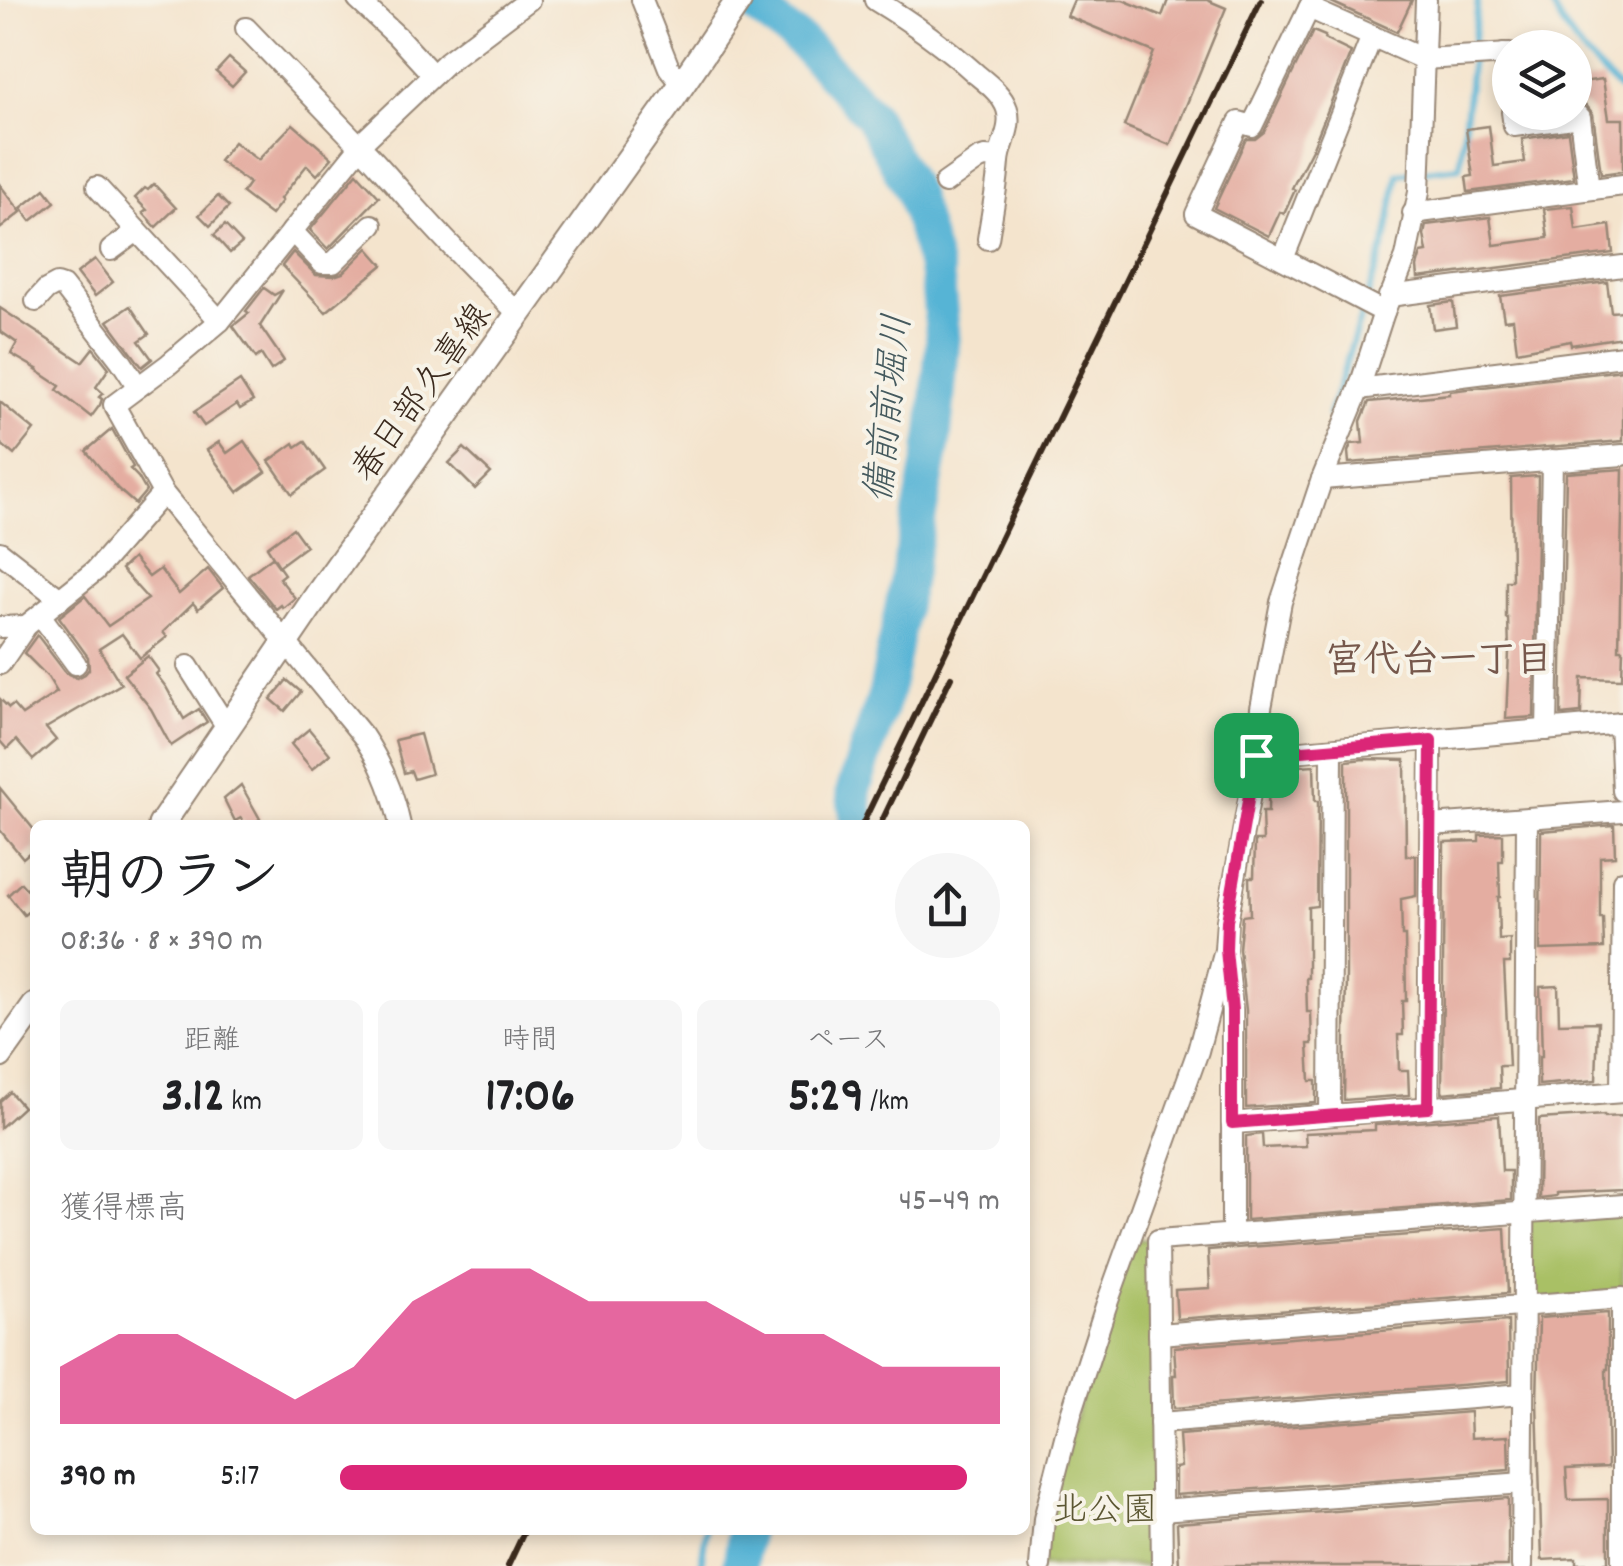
<!DOCTYPE html>
<html lang="ja">
<meta charset="utf-8">
<style>
body{margin:0;font-family:Dekko,"Klee One",sans-serif;background:#f6f6f6;color:#202124;height:100vh;display:flex;flex-direction:column;font-size:38px;white-space:nowrap}
*{box-sizing:border-box;margin:0}
p{font-size:32px;color:#757577}
.icon{flex:none;width:55px;height:55px;fill:none;stroke:currentColor;stroke-width:2;stroke-linecap:round;stroke-linejoin:round}
.map{position:relative;flex:1;overflow:hidden}
.side{position:absolute;left:30px;top:820px;width:1000px;height:715px;display:flex;flex-direction:column;background:#fff;border-radius:15px;box-shadow:0 5px 15px #0003}
.side>*{flex:none}
.controls{position:absolute;left:1492px;top:30px;display:grid;gap:20px}
.controls a{display:grid;place-items:center;width:100px;height:100px;border-radius:50%;background:#fff;box-shadow:0 5px 15px #0003;font-size:50px}
.pin{position:absolute;display:grid;place-items:center;width:85px;height:85px;color:#fff;margin:-42px;border-radius:20px;box-shadow:0 5px 15px #0006}
.round{display:grid;place-items:center;flex:none;width:105px;height:105px;border-radius:52px;background:#f6f6f6}
.overview{display:flex;align-items:center;justify-content:space-between;height:170px;padding:0 30px}
h1{font-size:55px;font-weight:800;line-height:75px}
.figures{display:grid;grid-template-columns:repeat(3,1fr);gap:15px;height:170px;padding:10px 30px}
.figures div{display:grid;align-content:center;border-radius:15px;background:#f6f6f6;text-align:center}
.figures b{font-size:50px;font-weight:800}
.figures small{font-size:28px;font-weight:400}
.figures p{font-size:28px}
.chart{height:280px;padding:20px 30px}
.chart p{display:flex;justify-content:space-between}
.chart svg{width:100%;height:180px;margin-top:10px;fill:#db2777;opacity:.7}
ul{padding:0 30px;list-style:none;font-size:32px}
li{display:grid;grid-template-columns:160px 120px 1fr;align-items:center;height:75px}
li i{height:25px;border-radius:12px;background:#db2777}
.map>svg:first-child{display:block}
.green{fill:#a9c065;stroke:#727542;stroke-width:2.5}
.lines{fill:none;stroke-linecap:round;stroke-linejoin:round}
.stream{stroke:#57b4d5;stroke-width:6}
.river{stroke:#57b4d5;stroke-width:35}
.building{fill:#e4ada1}
.minor-casing{stroke:#988776;stroke-width:24}
.major-casing{stroke:#988776;stroke-width:29}
.minor{stroke:#fff;stroke-width:20}
.major{stroke:#fff;stroke-width:25}
.rail{stroke:#3b2a1e;stroke-width:6}
.route-casing{stroke:#fff;stroke-width:20}
.route{stroke:#db2777;stroke-width:12}
.labels{text-anchor:middle;stroke-width:8;stroke-linejoin:round;paint-order:stroke}
.street-label{font-size:35px;fill:#3b2a1e;stroke:#f7f3e8}
.park-label{font-size:35px;fill:#5c5733;stroke:#f7f3e8}
.water-label{font-size:38px;font-style:italic;fill:#455a5e;stroke:#f7f3e8}
.neighbourhood-label{font-size:38px;font-weight:bold;fill:#76584c;stroke:#f7f3e8}
</style>
<div class="map">
<svg width="1623" height="1566" viewBox="0 0 1623 1566">
<rect width="100%" height="100%" fill="#f7f3e8"/>
<filter id="ink" filterUnits="userSpaceOnUse"><feTurbulence type="fractalNoise" baseFrequency=".01" numOctaves="2"/><feDisplacementMap in="SourceGraphic" scale="20" xChannelSelector="R" yChannelSelector="G"/><feConvolveMatrix kernelMatrix="1 2 1 2 8 2 1 2 1" color-interpolation-filters="sRGB"/></filter>
<filter id="wash" filterUnits="userSpaceOnUse"><feTurbulence type="fractalNoise" baseFrequency=".0048" numOctaves="4" result="noise"/><feDisplacementMap in="SourceGraphic" scale="40" xChannelSelector="R" yChannelSelector="G"/><feGaussianBlur stdDeviation="2.25" result="paint"/><feColorMatrix in="noise" values="0 0 0 0 0 0 0 0 0 0 0 0 0 0 0 0 0 1.4 0 .05"/><feComposite in="paint" operator="in"/></filter>
<g filter="url(#wash)">
<rect width="100%" height="100%" fill="#f4e4cd"/>
<g class="green">
<path d="M 1623,1205 L 1623,1298 L 1524,1306 L 1524,1212 Z"/>
<path d="M 1130,1237 L 1158,1240 L 1162,1566 L 1040,1566 L 1044,1519 Z"/>
</g>
<g class="lines">
<g class="stream">
<path d="M 1550,0 C 1565,36 1594,67 1623,92"/>
<path d="M 1329,415 L 1387,236 L 1398,174 L 1460,167 L 1478,0"/>
<path d="M 701,1566 L 706,1530"/>
</g>
<g class="river">
<path d="M 746,0 L 804,44 L 871,116 L 913,193 L 937,275 L 943,339 L 934,438 L 886,691 L 853,791 L 858,825"/>
<path d="M 740,1566 L 745,1530"/>
</g>
</g>
<g id="blocks">
<g class="building">
<path d="M 1074,0 L 1123,0 L 1162,16 L 1168,0 L 1207,0 L 1226,8 L 1170,145 L 1124,126 L 1154,52 L 1067,16 Z"/>
<path d="M 1327,0 L 1412,0 L 1397,32 Z"/>
<path d="M 1313,31 L 1325,36 L 1324,39 L 1351,52 L 1313,147 L 1292,188 L 1295,190 L 1284,214 L 1280,212 L 1269,236 L 1214,208 L 1246,139 L 1255,139 L 1264,132 Z"/>
<path d="M 229,58 L 245,72 L 232,86 L 216,72 Z"/>
<path d="M 1603,79 L 1609,119 L 1623,119 L 1623,171 L 1601,174 L 1593,114 L 1586,105 L 1575,104 L 1575,83 Z"/>
<path d="M 293,124 L 332,158 L 317,175 L 307,165 L 280,199 L 282,201 L 271,215 L 242,193 L 249,183 L 219,161 L 234,142 L 258,160 Z"/>
<path d="M 1489,126 L 1494,166 L 1525,162 L 1522,139 L 1568,132 L 1574,178 L 1468,192 L 1466,177 L 1473,176 L 1466,129 Z"/>
<path d="M 357,173 L 379,197 L 328,249 L 310,230 Z"/>
<path d="M 154,184 L 176,208 L 156,227 L 143,213 L 147,210 L 135,198 L 145,188 L 148,190 Z"/>
<path d="M 0,185 L 21,212 L 0,229 Z"/>
<path d="M 45,189 L 55,202 L 31,221 L 21,208 Z"/>
<path d="M 218,196 L 229,207 L 210,226 L 199,215 Z"/>
<path d="M 1573,206 L 1576,230 L 1610,225 L 1613,253 L 1418,278 L 1417,267 L 1421,253 L 1427,252 L 1424,235 L 1426,225 L 1490,217 L 1494,245 L 1548,238 L 1544,209 Z"/>
<path d="M 225,225 L 242,243 L 230,253 L 214,235 Z"/>
<path d="M 368,248 L 383,265 L 326,312 L 282,266 L 293,252 L 316,275 L 334,276 L 343,273 Z"/>
<path d="M 95,259 L 113,282 L 95,296 L 77,273 Z"/>
<path d="M 1607,282 L 1611,312 L 1623,311 L 1623,337 L 1571,345 L 1570,341 L 1517,351 L 1513,319 L 1504,320 L 1500,296 Z"/>
<path d="M 264,288 L 274,295 L 283,290 L 260,326 L 284,361 L 271,370 L 261,354 L 256,358 L 233,326 L 249,313 L 246,311 Z"/>
<path d="M 1453,302 L 1456,326 L 1433,329 L 1430,305 Z"/>
<path d="M 130,306 L 149,334 L 139,341 L 152,359 L 142,367 L 108,321 Z"/>
<path d="M 0,308 L 82,362 L 93,348 L 94,349 L 109,368 L 96,387 L 103,393 L 99,397 L 102,399 L 100,405 L 91,417 L 57,390 L 60,386 L 36,370 L 37,369 L 11,354 L 17,343 L 0,331 Z"/>
<path d="M 1623,370 L 1623,441 L 1349,463 L 1348,452 L 1351,444 L 1363,443 L 1361,421 L 1369,402 L 1450,394 L 1450,391 Z"/>
<path d="M 240,381 L 253,401 L 240,409 L 237,404 L 204,426 L 194,412 Z"/>
<path d="M 0,402 L 34,430 L 14,455 L 0,443 Z"/>
<path d="M 112,429 L 133,467 L 130,469 L 138,477 L 146,491 L 135,504 L 118,489 L 86,451 Z"/>
<path d="M 244,441 L 266,472 L 238,492 L 207,450 L 219,442 L 227,453 Z"/>
<path d="M 305,441 L 325,470 L 292,494 L 269,461 L 294,443 L 296,447 Z"/>
<path d="M 464,448 L 491,473 L 475,489 L 449,463 Z"/>
<path d="M 1623,469 L 1619,649 L 1623,649 L 1622,679 L 1582,678 L 1581,713 L 1561,715 L 1566,473 Z"/>
<path d="M 1538,476 L 1534,717 L 1506,719 L 1509,652 L 1508,618 L 1506,618 L 1506,581 L 1512,581 L 1511,478 Z"/>
<path d="M 293,528 L 306,546 L 279,566 L 267,547 Z"/>
<path d="M 272,557 L 284,574 L 279,578 L 295,598 L 283,608 L 281,605 L 276,609 L 248,575 Z"/>
<path d="M 133,558 L 149,577 L 160,569 L 179,594 L 208,569 L 223,588 L 198,609 L 193,603 L 163,632 L 167,637 L 140,658 L 122,634 L 99,649 L 121,684 L 46,728 L 56,740 L 33,760 L 16,740 L 7,749 L 0,741 L 0,699 L 9,708 L 13,705 L 22,715 L 57,692 L 48,677 L 24,653 L 37,635 L 66,673 L 77,678 L 85,674 L 89,669 L 88,657 L 59,617 L 85,596 L 108,626 L 148,599 L 121,569 Z"/>
<path d="M 148,656 L 159,671 L 156,674 L 166,687 L 184,719 L 199,709 L 207,722 L 171,746 L 151,709 L 124,675 Z"/>
<path d="M 287,680 L 301,692 L 285,711 L 271,699 Z"/>
<path d="M 309,729 L 330,754 L 312,769 L 291,744 Z"/>
<path d="M 420,734 L 431,774 L 414,779 L 411,771 L 404,773 L 395,740 Z"/>
<path d="M 1364,759 L 1405,760 L 1406,856 L 1416,855 L 1416,896 L 1401,899 L 1402,936 L 1405,936 L 1406,1001 L 1402,1001 L 1403,1035 L 1398,1035 L 1399,1070 L 1408,1070 L 1409,1095 L 1344,1100 L 1346,975 L 1346,761 Z"/>
<path d="M 1314,765 L 1315,801 L 1318,801 L 1317,906 L 1308,907 L 1308,978 L 1306,978 L 1307,1012 L 1311,1012 L 1312,1044 L 1308,1044 L 1310,1081 L 1316,1081 L 1316,1103 L 1246,1108 L 1246,1010 L 1239,949 L 1242,916 L 1250,915 L 1249,877 L 1254,877 L 1255,841 L 1263,841 L 1262,812 L 1268,812 L 1269,768 Z"/>
<path d="M 241,785 L 260,819 L 249,825 L 245,825 L 241,818 L 235,821 L 224,799 Z"/>
<path d="M 0,788 L 35,831 L 35,848 L 23,858 L 0,830 Z"/>
<path d="M 1614,825 L 1615,856 L 1600,857 L 1600,918 L 1603,918 L 1604,948 L 1540,950 L 1541,831 Z"/>
<path d="M 1503,834 L 1503,861 L 1499,861 L 1500,897 L 1498,897 L 1499,940 L 1510,939 L 1510,963 L 1504,963 L 1509,1066 L 1499,1066 L 1500,1088 L 1442,1093 L 1444,842 L 1479,841 L 1479,835 Z"/>
<path d="M 21,883 L 35,899 L 35,906 L 24,915 L 8,895 Z"/>
<path d="M 1558,986 L 1559,1023 L 1598,1022 L 1596,1080 L 1539,1085 L 1539,1057 L 1542,1057 L 1540,987 Z"/>
<path d="M 10,1092 L 23,1107 L 0,1128 L 0,1101 Z"/>
<path d="M 1604,1115 L 1604,1117 L 1623,1116 L 1623,1190 L 1555,1193 L 1555,1196 L 1538,1198 L 1539,1119 Z"/>
<path d="M 1499,1116 L 1502,1171 L 1511,1171 L 1511,1200 L 1246,1220 L 1246,1136 L 1262,1134 L 1263,1148 L 1306,1146 L 1305,1133 L 1375,1130 L 1375,1125 Z"/>
<path d="M 1505,1228 L 1508,1293 L 1177,1319 L 1175,1290 L 1210,1288 L 1208,1250 Z"/>
<path d="M 1608,1313 L 1608,1369 L 1606,1369 L 1608,1467 L 1566,1469 L 1568,1500 L 1608,1499 L 1608,1563 L 1576,1564 L 1576,1558 L 1542,1560 L 1537,1402 L 1539,1318 Z"/>
<path d="M 1508,1321 L 1509,1381 L 1174,1408 L 1173,1375 L 1176,1375 L 1174,1347 Z"/>
<path d="M 1470,1412 L 1471,1438 L 1508,1436 L 1509,1470 L 1175,1495 L 1175,1468 L 1181,1467 L 1179,1435 Z"/>
<path d="M 1508,1498 L 1508,1566 L 1179,1566 L 1177,1523 Z"/>
</g>
</g>
</g>
<g filter="url(#ink)">
<use href="#blocks" fill-opacity="0" stroke="#988776" stroke-width="2.5"/>
<g class="lines">
<g class="minor-casing">
<g id="minor">
<path d="M 358,0 L 397,36 L 433,75"/>
<path d="M 642,0 L 669,68 L 682,84"/>
<path d="M 875,0 C 913,23 943,44 976,74 C 987,83 1002,94 1007,109 C 1013,129 1000,144 999,162 C 997,188 992,213 988,239"/>
<path d="M 1313,0 L 1252,126 L 1239,122 L 1196,214 L 1384,312"/>
<path d="M 1309,8 L 1423,59 L 1510,54"/>
<path d="M 246,28 L 352,138 C 373,158 391,180 410,201 C 445,240 481,278 519,314"/>
<path d="M 1504,54 L 1510,97"/>
<path d="M 1512,112 L 1514,126 L 1580,117 L 1589,189"/>
<path d="M 945,183 L 979,159 L 985,157 L 999,158"/>
<path d="M 97,187 L 220,321"/>
<path d="M 1413,213 L 1623,185"/>
<path d="M 292,231 L 322,263 L 333,263 L 372,225"/>
<path d="M 111,250 L 137,231"/>
<path d="M 1283,259 L 1372,36"/>
<path d="M 1389,296 L 1623,266"/>
<path d="M 36,301 L 46,290 L 57,284 L 63,286 L 121,361 L 138,387"/>
<path d="M 1359,389 L 1623,356"/>
<path d="M 1322,479 L 1623,455"/>
<path d="M 0,552 L 60,599"/>
<path d="M 40,615 L 76,664"/>
<path d="M 0,627 L 26,626"/>
<path d="M 0,664 L 26,626 L 95,571 L 163,493"/>
<path d="M 188,666 L 228,729"/>
<path d="M 1620,723 L 1623,791"/>
<path d="M 1547,730 L 1552,460"/>
<path d="M 1257,755 L 1623,723"/>
<path d="M 400,825 C 393,791 382,764 363,736 L 163,493 L 114,405 L 169,364 L 220,321 L 367,138 L 448,61 L 529,0"/>
<path d="M 1431,825 L 1623,811"/>
<path d="M 1227,962 L 1232,1010 L 1232,1235"/>
<path d="M 1621,1092 L 1623,881"/>
<path d="M 1428,1107 L 1431,740"/>
<path d="M 1330,1115 L 1332,749"/>
<path d="M 1232,1123 L 1623,1092"/>
<path d="M 1622,1299 L 1622,1566"/>
<path d="M 1159,1334 L 1623,1298"/>
<path d="M 1160,1423 L 1523,1394"/>
<path d="M 1161,1510 L 1523,1483"/>
<path d="M 1040,1566 L 1044,1519 L 1071,1414 L 1106,1306 L 1198,1051 L 1225,950 L 1227,921 L 1257,755 L 1261,708 L 1281,602 L 1322,479 L 1359,389 L 1384,312 L 1406,257 L 1419,192 L 1426,0"/>
<path d="M 1162,1566 L 1158,1240 L 1623,1205"/>
<path d="M 1522,1566 L 1527,819"/>
</g>
</g>
<g class="major-casing">
<g id="major">
<path d="M 161,825 L 319,593 L 672,99 L 739,0"/>
<path d="M 0,1055 L 35,1006"/>
</g>
</g>
<use href="#minor" class="minor"/>
<use href="#major" class="major"/>
<g class="rail">
<path d="M 862,825 L 1261,0"/>
<path d="M 880,825 L 951,677"/>
<path d="M 508,1566 L 525,1530"/>
</g>
</g>
</g>
<g class="lines" filter="url(#ink)">
<g class="route-casing">
<path id="route" d="M 1431,740 L 1428,1108 L 1232,1123 L 1232,1010 L 1226,950 L 1227,921 L 1256,755 Z"/>
</g>
<use href="#route" class="route"/>
</g>
<g class="labels">
<g class="street-label">
<text transform="translate(420 391) rotate(-54)" y="12">春日部久喜線</text>
</g>
<g class="park-label">
<text x="1105" y="1520">北公園</text>
</g>
<g class="water-label">
<text transform="translate(886 408) rotate(-84)" y="13">備前前堀川</text>
</g>
<g class="neighbourhood-label">
<text x="1439" y="671">宮代台一丁目</text>
</g>
</g>
</svg>
<div class="controls">
<a><svg class="icon" aria-label="layers" viewBox="0 0 24 24"><path d="M12 4l9 5-9 5-9-5zM3 14l9 5 9-5"/></svg></a>
</div>
<div class="pin" style="left:1256px;top:755px;background:#1e9e55"><svg class="icon" aria-label="arrive" viewBox="0 0 24 24"><path d="M6 21V4h12l-3 4 3 4H6"/></svg></div>
<section class="side">
<div class="overview"><div><h1>朝のラン</h1><p>08:36 · 8 × 390 m</p></div><a class="round"><svg class="icon" aria-label="share" viewBox="0 0 24 24"><path d="M12 15V3M7 8l5-5 5 5M5 13v7h14v-7"/></svg></a></div>
<div class="figures">
<div><p>距離</p><b>3.12<small> km</small></b></div>
<div><p>時間</p><b>17:06</b></div>
<div><p>ペース</p><b>5:29<small> /km</small></b></div>
</div>
<div class="chart"><p><span>獲得標高</span>45–49 m</p>
<svg viewBox="0 0 160 44" preserveAspectRatio="none"><path d="M0 44V30L10 22L20 22L30 30L40 38L50 30L60 14L70 6L80 6L90 14L100 14L110 14L120 22L130 22L140 30L150 30L160 30V44z"/></svg>
</div>
<ul>
<li><b>390 m</b>5:17<i style="width:95%"></i></li>
</ul>
</section>
</div>
